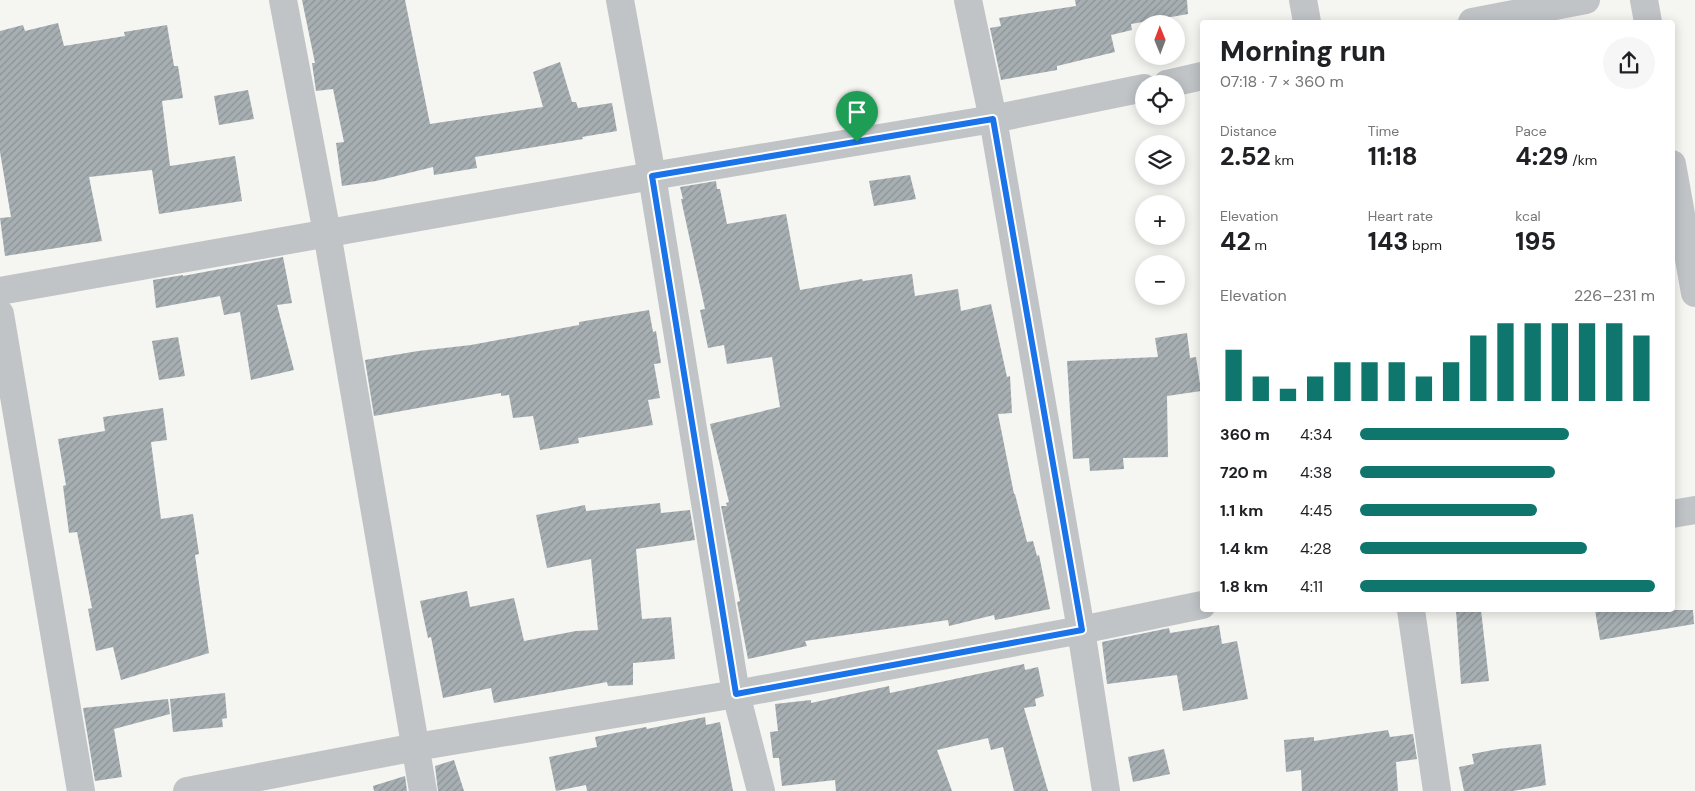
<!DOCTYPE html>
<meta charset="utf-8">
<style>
body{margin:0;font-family:"DM Sans",sans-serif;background:#f6f6f6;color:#202124;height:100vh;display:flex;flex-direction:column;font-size:19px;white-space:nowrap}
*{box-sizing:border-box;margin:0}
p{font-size:16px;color:#757577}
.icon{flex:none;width:28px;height:28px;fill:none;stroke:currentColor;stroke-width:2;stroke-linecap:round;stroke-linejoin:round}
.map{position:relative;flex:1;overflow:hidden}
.side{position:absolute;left:1200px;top:20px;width:475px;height:592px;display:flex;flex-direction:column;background:#fff;border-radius:5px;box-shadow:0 2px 12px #0003}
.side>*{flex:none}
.needle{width:32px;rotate:359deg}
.fabs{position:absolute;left:1135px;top:15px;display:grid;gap:10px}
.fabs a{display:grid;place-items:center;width:50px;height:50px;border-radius:50%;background:#fff;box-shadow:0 2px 12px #0003;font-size:25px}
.pin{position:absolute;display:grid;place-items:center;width:42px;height:42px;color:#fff;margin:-51px -21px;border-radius:50% 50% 50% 0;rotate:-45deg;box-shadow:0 0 5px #0007}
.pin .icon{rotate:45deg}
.round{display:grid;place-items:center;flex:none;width:52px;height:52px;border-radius:26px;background:#f6f6f6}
.headline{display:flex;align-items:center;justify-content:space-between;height:85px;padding:0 20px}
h1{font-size:28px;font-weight:800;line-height:38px}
.figures{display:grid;grid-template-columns:repeat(3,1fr);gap:8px;height:85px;padding:5px 20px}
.figures div{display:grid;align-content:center}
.figures b{font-size:25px;font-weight:800}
.figures small{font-size:14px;font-weight:400}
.figures p{font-size:14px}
.chart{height:140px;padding:10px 20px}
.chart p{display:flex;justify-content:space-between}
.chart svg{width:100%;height:90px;margin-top:5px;stroke:#0f766e;stroke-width:6}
ul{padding:0 20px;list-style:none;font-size:16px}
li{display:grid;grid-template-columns:80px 60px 1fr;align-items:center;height:38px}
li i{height:12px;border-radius:6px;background:#0f766e}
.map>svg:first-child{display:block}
.building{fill:url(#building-hatch)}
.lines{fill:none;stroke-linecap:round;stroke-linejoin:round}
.minor{stroke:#c0c4c7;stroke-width:28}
.route-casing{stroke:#fff;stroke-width:10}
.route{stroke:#1a73e8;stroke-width:6}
</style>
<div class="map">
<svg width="1695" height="791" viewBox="0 0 1695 791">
<defs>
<pattern id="building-hatch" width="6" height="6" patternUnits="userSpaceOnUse" patternTransform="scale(1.25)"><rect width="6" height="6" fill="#a7afb3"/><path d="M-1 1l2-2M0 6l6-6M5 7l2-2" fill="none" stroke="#8c9397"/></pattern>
</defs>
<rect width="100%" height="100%" fill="#f5f5f1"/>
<g class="building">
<path d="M 302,0 L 405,0 L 430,124 L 543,107 L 533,72 L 560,62 L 572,102 L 576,102 L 578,108 L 612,103 L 617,131 L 582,137 L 583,139 L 475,157 L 477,168 L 434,175 L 433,167 L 376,181 L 342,186 L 336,143 L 344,142 L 333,89 L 316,91 L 312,63 L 315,63 Z"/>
<path d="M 1075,0 L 1187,0 L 1188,14 L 1131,24 L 1132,30 L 1111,35 L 1115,52 L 1057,66 L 1057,70 L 1001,80 L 990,28 L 1001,26 L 999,18 L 1076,6 Z"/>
<path d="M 58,23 L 64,46 L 125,36 L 124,32 L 167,25 L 174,66 L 178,66 L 183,98 L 162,101 L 170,166 L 235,156 L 242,201 L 159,214 L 152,170 L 89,177 L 102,241 L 5,256 L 0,218 L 11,217 L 0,152 L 0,31 L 23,25 L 25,31 Z"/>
<path d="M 248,90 L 254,119 L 219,125 L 214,96 Z"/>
<path d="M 910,175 L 916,199 L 874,206 L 869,181 Z"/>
<path d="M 716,181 L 717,189 L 720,189 L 727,224 L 786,214 L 800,290 L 862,279 L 863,281 L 912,274 L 915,296 L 958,289 L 961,311 L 991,304 L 1007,377 L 1010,376 L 1012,413 L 998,414 L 1014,494 L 1015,494 L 1027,542 L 1033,541 L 1037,556 L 1039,555 L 1050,609 L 995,620 L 994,615 L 949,626 L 948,620 L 805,641 L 807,646 L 748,659 L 737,602 L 740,601 L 721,506 L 727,506 L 726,503 L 729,502 L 710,424 L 780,407 L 772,357 L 727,364 L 724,345 L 708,348 L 700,310 L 705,309 L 681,199 L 683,199 L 680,187 Z"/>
<path d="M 283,257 L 292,303 L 277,305 L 294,370 L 251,380 L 240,312 L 224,315 L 220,296 L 156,308 L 153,280 L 183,275 L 183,276 Z"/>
<path d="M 649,310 L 653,332 L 656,331 L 661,363 L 654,364 L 660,398 L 648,400 L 653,425 L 578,438 L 579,443 L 540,450 L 533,416 L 513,418 L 509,395 L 501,396 L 501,393 L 374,416 L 365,360 L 418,351 L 471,345 L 579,325 L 579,322 Z"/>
<path d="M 1187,333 L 1190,358 L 1196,357 L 1201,391 L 1167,396 L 1168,457 L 1123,458 L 1124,469 L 1090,471 L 1089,458 L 1073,459 L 1067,361 L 1158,357 L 1155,338 Z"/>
<path d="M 178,337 L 185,376 L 159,380 L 152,341 Z"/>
<path d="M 163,408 L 167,440 L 151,442 L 161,519 L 193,514 L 199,554 L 195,555 L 209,653 L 121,680 L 113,647 L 96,651 L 88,609 L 92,608 L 77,532 L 69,533 L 63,486 L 66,485 L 58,439 L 105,431 L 103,417 Z"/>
<path d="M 660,503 L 661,513 L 690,510 L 695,540 L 636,549 L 642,619 L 671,617 L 675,659 L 633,663 L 633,685 L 608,686 L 607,682 L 494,703 L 491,688 L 443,698 L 431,637 L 428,638 L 420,601 L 467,591 L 470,607 L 514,598 L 524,641 L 576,631 L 598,630 L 591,559 L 547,568 L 536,515 L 585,505 L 586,511 Z"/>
<path d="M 1456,610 L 1481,610 L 1489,681 L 1461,684 Z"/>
<path d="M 1595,610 L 1693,610 L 1694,624 L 1600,640 Z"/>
<path d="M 1219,625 L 1222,644 L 1237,641 L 1248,699 L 1183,711 L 1177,675 L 1107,684 L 1102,642 L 1169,628 L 1170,633 Z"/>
<path d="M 1024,664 L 1025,670 L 1038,667 L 1044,696 L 1035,699 L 1036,706 L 1024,708 L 1048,791 L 1014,791 L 1003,747 L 991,750 L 988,738 L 937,750 L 952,791 L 836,791 L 835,780 L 782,786 L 779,758 L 773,758 L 770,732 L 778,731 L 775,704 L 811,700 L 811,703 L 889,686 L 890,693 Z"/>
<path d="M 225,693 L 227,718 L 222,719 L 223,727 L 173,732 L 170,699 Z"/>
<path d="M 168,699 L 170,714 L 114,729 L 122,777 L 95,781 L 83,708 Z"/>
<path d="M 705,717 L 706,725 L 720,722 L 733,791 L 587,791 L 586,785 L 556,791 L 549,757 L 597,747 L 595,737 L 646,727 L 647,729 Z"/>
<path d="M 1388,730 L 1390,737 L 1413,734 L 1417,759 L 1396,762 L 1398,791 L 1302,791 L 1301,770 L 1286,772 L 1284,740 L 1314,737 L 1314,741 Z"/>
<path d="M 1541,744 L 1546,785 L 1513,791 L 1464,791 L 1459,767 L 1474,764 L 1472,754 L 1498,749 Z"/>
<path d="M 1164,749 L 1170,774 L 1133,782 L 1128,757 Z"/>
<path d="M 454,760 L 464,791 L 438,791 L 435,766 Z"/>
<path d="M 405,776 L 407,791 L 374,791 L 373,786 Z"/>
</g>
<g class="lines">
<g class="minor">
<path d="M 283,0 L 327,233 L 423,791"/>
<path d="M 620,0 L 652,176 L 736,694 L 761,791"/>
<path d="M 968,0 L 993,119 L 1081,630 L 1106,791"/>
<path d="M 1303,0 L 1307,22"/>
<path d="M 1644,0 L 1648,22"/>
<path d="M 1472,22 L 1586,0"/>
<path d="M 1167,84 L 1202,76"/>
<path d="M 1672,164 L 1695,293"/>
<path d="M 0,291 L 652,176 L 993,119 L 1144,88"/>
<path d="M 0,314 L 81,791"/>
<path d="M 1672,514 L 1695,510"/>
<path d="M 1411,610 L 1437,791"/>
<path d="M 187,791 L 416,747 L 736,694 L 1081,630 L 1202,605"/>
</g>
</g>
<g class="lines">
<g class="route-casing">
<path id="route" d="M 993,119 L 1082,630 L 736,694 L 652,176 Z"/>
</g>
<use href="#route" class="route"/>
</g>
</svg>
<div class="fabs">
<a><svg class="needle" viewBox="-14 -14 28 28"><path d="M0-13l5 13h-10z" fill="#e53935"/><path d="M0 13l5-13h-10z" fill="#757577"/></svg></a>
<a><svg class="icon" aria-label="locate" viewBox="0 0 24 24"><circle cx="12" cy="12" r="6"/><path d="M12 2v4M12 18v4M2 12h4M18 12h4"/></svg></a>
<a><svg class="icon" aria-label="layers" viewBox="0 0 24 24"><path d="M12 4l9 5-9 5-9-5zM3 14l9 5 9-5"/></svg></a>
<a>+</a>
<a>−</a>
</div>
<div class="pin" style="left:857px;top:142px;background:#1e9e55"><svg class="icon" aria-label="arrive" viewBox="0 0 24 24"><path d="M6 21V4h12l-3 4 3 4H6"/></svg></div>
<section class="side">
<div class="headline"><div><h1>Morning run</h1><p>07:18 · 7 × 360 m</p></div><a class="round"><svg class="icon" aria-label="share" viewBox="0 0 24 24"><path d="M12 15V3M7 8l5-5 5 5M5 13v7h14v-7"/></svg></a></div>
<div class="figures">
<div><p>Distance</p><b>2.52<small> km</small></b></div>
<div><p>Time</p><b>11:18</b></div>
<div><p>Pace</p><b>4:29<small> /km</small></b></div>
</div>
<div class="figures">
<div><p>Elevation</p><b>42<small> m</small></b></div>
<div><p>Heart rate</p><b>143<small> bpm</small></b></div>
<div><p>kcal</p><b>195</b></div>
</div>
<div class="chart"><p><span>Elevation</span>226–231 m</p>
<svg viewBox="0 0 160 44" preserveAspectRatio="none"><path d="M5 44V19M15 44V32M25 44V38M35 44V32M45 44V25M55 44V25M65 44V25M75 44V32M85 44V25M95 44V12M105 44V6M115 44V6M125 44V6M135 44V6M145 44V6M155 44V12"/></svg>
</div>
<ul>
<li><b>360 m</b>4:34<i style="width:71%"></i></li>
<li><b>720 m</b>4:38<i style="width:66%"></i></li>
<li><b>1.1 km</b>4:45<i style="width:60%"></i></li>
<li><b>1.4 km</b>4:28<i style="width:77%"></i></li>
<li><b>1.8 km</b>4:11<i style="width:100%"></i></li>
</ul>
</section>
</div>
